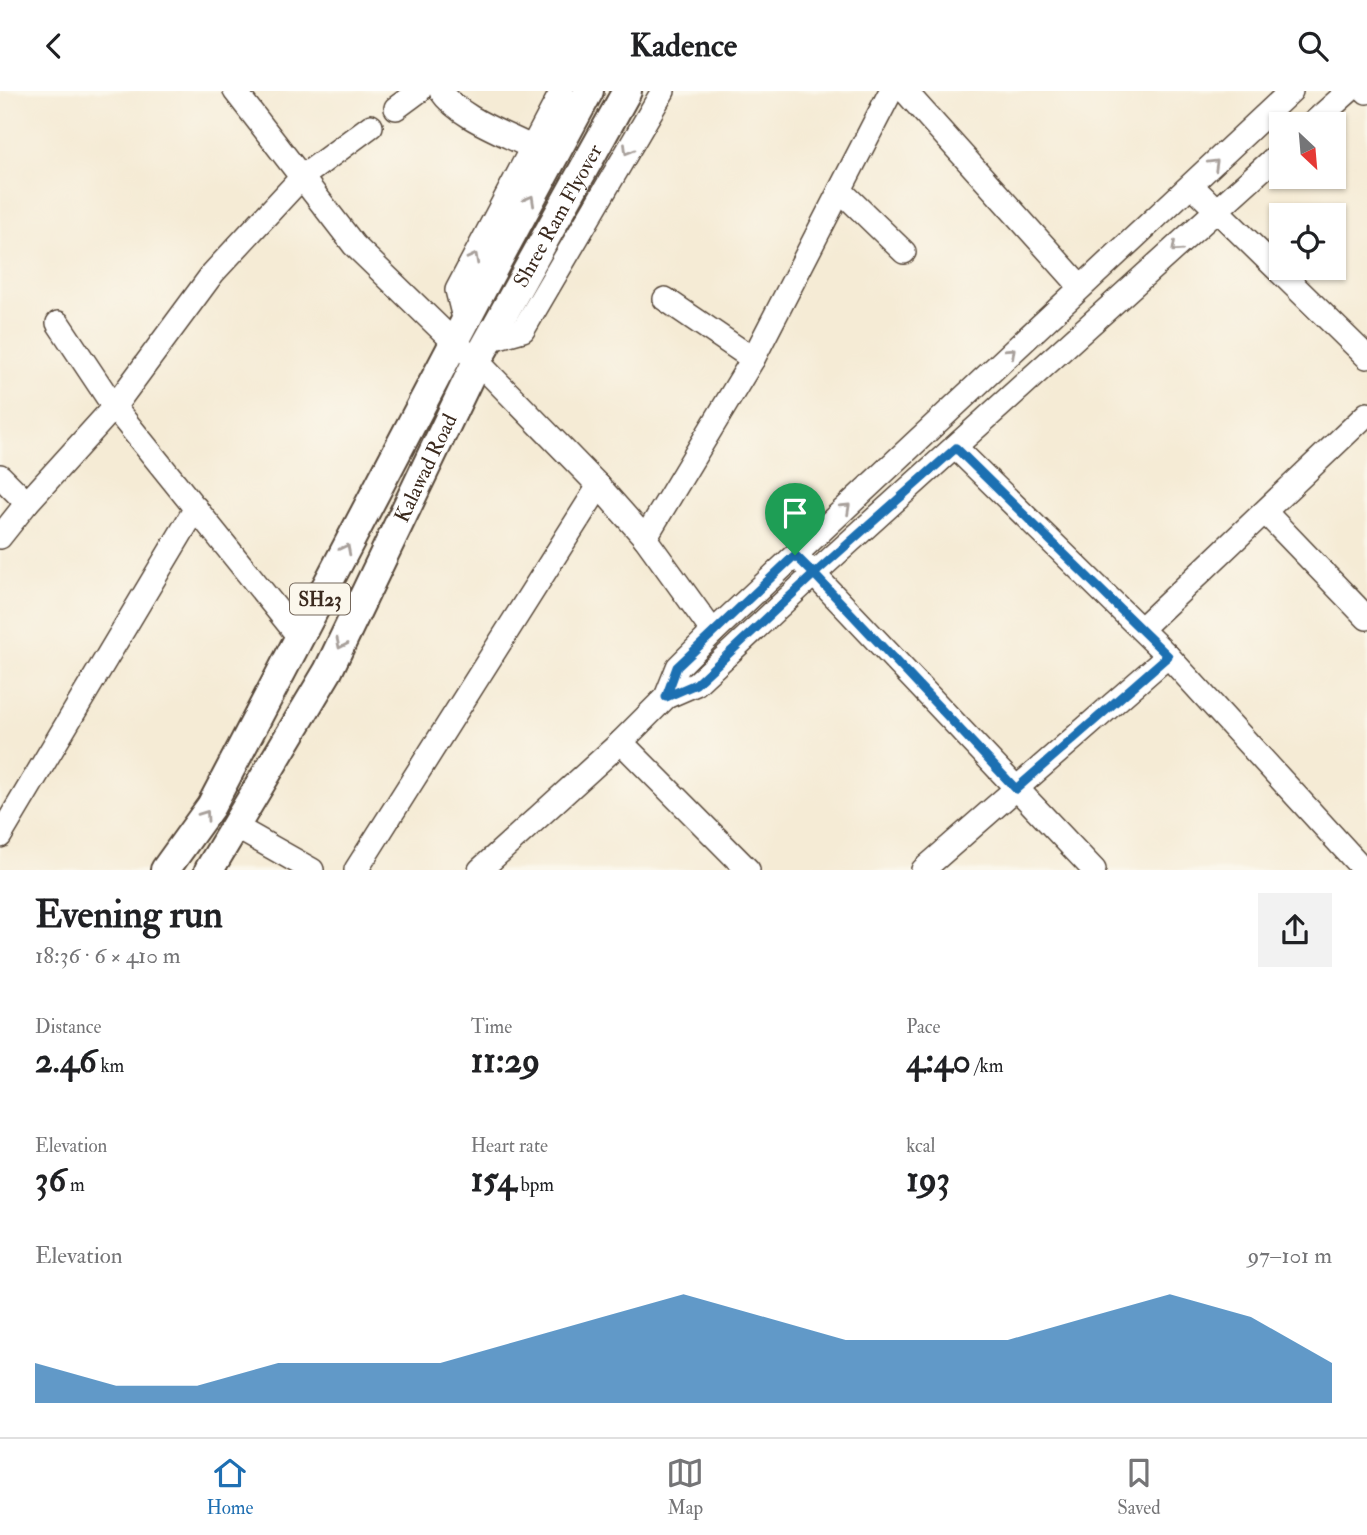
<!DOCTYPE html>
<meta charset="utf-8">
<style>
body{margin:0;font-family:"IM FELL Double Pica",serif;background:#f2f2f2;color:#202124;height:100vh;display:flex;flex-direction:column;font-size:26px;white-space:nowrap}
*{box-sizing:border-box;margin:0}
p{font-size:23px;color:#757577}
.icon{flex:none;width:38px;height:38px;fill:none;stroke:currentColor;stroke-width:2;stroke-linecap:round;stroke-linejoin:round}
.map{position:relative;height:779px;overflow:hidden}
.side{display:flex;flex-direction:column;background:#fff;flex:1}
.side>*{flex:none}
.needle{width:46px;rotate:154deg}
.buttons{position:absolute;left:1269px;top:21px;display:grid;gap:14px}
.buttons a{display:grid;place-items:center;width:77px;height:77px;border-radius:0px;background:#fff;box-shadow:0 2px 5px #0004;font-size:35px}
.pin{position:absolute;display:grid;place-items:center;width:60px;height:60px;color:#fff;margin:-72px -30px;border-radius:50% 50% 50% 0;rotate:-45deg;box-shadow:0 0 7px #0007}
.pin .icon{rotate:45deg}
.round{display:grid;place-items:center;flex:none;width:74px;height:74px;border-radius:0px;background:#f2f2f2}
.overview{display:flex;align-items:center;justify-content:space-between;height:119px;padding:0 35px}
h1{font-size:38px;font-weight:700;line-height:52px}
.figures{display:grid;grid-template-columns:repeat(3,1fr);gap:10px;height:119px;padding:7px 35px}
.figures div{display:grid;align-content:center}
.figures b{font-size:35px;font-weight:700}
.figures small{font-size:19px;font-weight:400}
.figures p{font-size:19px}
.chart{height:196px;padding:14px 35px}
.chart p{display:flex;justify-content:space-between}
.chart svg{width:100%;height:126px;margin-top:7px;fill:#1f6fb2;opacity:.7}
header{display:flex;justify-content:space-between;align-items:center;height:91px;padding:0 35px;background:#fff;font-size:32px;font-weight:700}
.dock{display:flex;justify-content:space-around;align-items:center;height:98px;border-top:2px solid #e0e0e0;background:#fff;font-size:19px;color:#757577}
.dock a{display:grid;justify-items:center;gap:4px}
.dock .active{color:#1f6fb2}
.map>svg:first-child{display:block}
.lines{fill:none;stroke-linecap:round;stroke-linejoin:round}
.minor-casing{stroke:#574739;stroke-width:26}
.major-casing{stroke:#574739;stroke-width:32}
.minor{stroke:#fff;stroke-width:23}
.major{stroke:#fff;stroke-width:28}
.oneway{stroke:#a79f9a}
.route-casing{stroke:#fff;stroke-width:14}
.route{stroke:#1f6fb2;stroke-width:9}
.labels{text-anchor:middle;stroke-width:5;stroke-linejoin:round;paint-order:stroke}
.shield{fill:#fbf7ec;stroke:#75685c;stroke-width:2}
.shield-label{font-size:19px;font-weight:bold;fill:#3b2a1e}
.street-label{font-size:21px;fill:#3b2a1e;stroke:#fbf7ec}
</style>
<header><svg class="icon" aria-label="back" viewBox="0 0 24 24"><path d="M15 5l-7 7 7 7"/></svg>Kadence<svg class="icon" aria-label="search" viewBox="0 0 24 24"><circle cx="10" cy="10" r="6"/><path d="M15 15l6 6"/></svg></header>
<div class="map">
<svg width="1367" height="779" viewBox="0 0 1367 779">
<rect width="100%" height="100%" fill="#fbf7ec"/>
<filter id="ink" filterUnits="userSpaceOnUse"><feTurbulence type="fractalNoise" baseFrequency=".0143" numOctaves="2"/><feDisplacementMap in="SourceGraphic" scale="14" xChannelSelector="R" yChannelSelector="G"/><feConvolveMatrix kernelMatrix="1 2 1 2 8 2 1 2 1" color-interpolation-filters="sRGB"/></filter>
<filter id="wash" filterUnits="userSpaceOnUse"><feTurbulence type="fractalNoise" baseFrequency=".00686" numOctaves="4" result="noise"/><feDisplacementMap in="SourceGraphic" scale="28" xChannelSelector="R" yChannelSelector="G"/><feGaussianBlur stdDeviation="1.57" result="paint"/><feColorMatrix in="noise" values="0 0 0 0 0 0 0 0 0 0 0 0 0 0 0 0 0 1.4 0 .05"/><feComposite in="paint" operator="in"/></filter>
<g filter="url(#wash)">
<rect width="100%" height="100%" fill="#f5ebd5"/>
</g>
<g filter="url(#ink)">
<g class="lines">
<g class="minor-casing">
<g id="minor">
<path d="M 235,0 L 354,154 L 454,251 L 477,270 L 599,395 L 645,447 L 713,541"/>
<path d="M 441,0 C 459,27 504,42 533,57"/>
<path d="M 905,0 L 1081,196"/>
<path d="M 1366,0 L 1367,1"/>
<path d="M 396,17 L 419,0"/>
<path d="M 1312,33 L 1349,0"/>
<path d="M 1192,95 L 1367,266"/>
<path d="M 840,99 L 904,161"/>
<path d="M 665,208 L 753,268"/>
<path d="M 465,231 L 457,199 L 562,0"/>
<path d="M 58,232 L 114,316 L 300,547"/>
<path d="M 488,249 L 523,239 L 663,0"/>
<path d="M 956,357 L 1168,565 L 1364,779"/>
<path d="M 0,385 L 27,412"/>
<path d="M 1265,421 L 1367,527"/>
<path d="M 0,446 L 27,412 L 114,316 L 213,182 L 302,86 L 371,35"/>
<path d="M 645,447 L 753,268 L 891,0"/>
<path d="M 805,474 L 1094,779"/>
<path d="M 1141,538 L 1367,323"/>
<path d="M 666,606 L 678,576 L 713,541 L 1291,0"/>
<path d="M 621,651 L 748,779"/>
<path d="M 236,736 L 312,779"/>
<path d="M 0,745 L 196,417"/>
<path d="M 356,779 L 599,395"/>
<path d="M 480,779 L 621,651 L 666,606 L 696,593 L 814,483 L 1281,61"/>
<path d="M 923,779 L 1168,565"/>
</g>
</g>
<g class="major-casing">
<g id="major">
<path d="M 165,779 L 211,715 L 486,191 L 589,0"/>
<path id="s1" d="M 209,779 L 328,580 L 477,270 L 627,0"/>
</g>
</g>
<use href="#minor" class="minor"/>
<use href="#major" class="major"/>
</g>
<defs><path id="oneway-chevron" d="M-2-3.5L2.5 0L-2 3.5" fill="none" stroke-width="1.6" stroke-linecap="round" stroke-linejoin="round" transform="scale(1.75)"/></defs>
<g class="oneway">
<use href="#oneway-chevron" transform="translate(628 59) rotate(120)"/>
<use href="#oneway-chevron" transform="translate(1214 73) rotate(-44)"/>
<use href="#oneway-chevron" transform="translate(530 109) rotate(-61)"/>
<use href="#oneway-chevron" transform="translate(1176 157) rotate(138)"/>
<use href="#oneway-chevron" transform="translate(474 167) rotate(-62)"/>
<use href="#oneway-chevron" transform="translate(1011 261) rotate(-43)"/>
<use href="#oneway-chevron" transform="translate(846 417) rotate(-43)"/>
<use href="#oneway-chevron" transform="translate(346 458) rotate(-63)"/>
<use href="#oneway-chevron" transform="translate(341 553) rotate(116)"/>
<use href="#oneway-chevron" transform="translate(205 724) rotate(-55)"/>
</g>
</g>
<g class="lines" filter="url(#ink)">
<g class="route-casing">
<path id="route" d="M 795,464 L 677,576 L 666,606 L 696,593 L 814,483 L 1016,698 L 1168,565 L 956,357 L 814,483 L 795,464"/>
</g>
<use href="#route" class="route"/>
</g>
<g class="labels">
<rect class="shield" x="290" y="492.5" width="60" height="31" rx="5"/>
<g class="shield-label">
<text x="320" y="515">SH23</text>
</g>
<g class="street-label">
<text dy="7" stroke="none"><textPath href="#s1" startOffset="742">Shree Ram Flyover</textPath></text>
<text dy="7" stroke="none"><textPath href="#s1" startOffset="457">Kalawad Road</textPath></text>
</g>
</g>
</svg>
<div class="buttons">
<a><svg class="needle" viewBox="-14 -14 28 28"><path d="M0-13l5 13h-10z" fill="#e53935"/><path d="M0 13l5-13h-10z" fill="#757577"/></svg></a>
<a><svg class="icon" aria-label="locate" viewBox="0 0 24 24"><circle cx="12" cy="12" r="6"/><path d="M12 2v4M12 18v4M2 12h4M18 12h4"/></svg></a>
</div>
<div class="pin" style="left:795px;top:464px;background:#1e9e55"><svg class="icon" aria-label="arrive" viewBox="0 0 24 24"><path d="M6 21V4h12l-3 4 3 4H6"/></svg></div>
</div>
<section class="side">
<div class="overview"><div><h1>Evening run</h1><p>18:36 · 6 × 410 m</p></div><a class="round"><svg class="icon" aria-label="share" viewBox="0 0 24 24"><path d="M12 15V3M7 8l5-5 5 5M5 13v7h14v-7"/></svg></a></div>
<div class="figures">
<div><p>Distance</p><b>2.46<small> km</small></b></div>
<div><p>Time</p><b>11:29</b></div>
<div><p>Pace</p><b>4:40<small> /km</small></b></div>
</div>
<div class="figures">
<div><p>Elevation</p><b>36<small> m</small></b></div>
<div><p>Heart rate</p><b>154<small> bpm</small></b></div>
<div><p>kcal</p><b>193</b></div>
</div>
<div class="chart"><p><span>Elevation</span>97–101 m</p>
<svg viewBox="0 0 160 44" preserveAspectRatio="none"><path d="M0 44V30L10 38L20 38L30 30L40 30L50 30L60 22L70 14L80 6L90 14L100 22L110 22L120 22L130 14L140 6L150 14L160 30V44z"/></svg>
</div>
</section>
<nav class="dock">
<a class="active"><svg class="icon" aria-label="home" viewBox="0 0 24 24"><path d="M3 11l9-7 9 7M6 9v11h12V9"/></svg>Home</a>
<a><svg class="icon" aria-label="map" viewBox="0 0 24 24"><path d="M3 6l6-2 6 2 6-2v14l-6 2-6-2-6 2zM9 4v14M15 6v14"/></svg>Map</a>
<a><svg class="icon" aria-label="saved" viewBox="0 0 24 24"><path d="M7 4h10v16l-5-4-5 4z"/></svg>Saved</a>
</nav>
